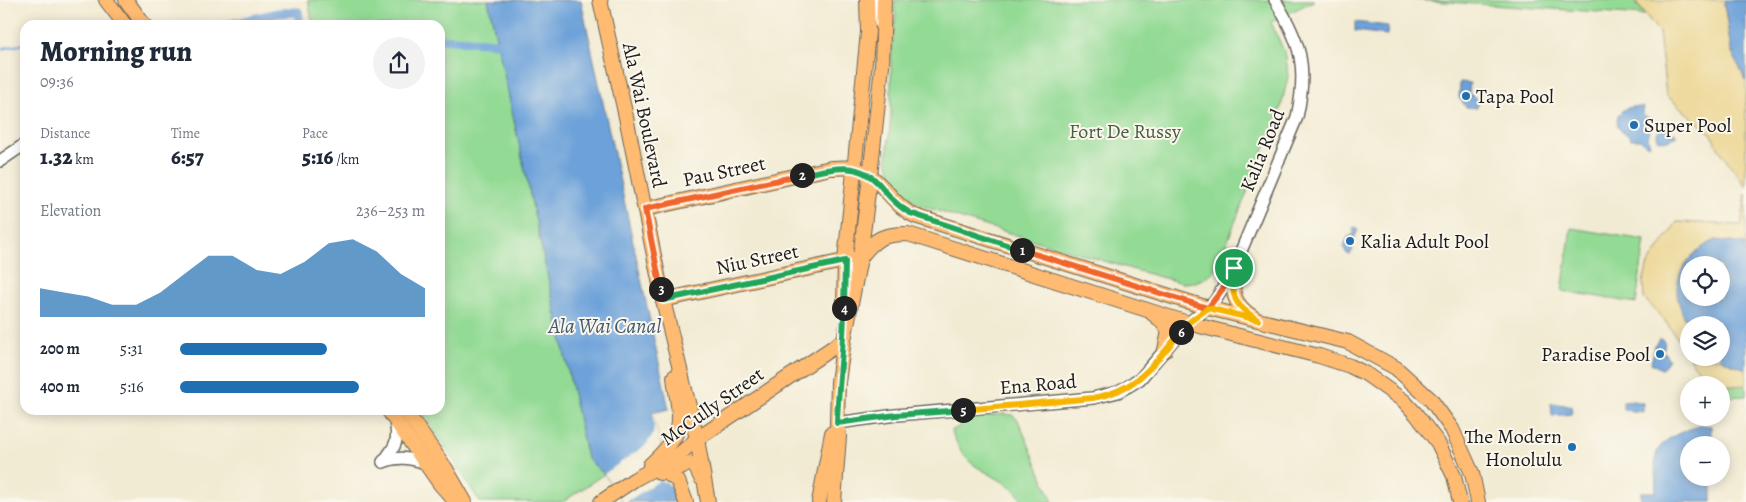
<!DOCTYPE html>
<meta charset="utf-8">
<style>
body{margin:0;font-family:Alegreya,serif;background:#f2f2f3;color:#1f2937;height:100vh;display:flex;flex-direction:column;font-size:19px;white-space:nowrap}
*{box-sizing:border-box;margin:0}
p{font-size:16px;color:#747a83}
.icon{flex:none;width:28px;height:28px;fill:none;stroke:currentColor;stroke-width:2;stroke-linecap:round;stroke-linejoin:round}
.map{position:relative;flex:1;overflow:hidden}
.side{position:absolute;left:20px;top:20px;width:425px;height:395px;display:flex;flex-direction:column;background:#fff;border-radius:15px;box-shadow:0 2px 12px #0003}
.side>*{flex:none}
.buttons{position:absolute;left:1680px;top:256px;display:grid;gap:10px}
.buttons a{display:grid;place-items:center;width:50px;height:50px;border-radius:50%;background:#fff;box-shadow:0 2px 12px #0003;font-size:25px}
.pin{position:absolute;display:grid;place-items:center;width:42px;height:42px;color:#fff;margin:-21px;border:2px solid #fff;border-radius:50%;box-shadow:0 1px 5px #0007}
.km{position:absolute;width:25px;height:25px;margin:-12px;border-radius:50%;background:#222;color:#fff;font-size:14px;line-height:25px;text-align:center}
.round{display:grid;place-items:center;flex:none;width:52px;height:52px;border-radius:26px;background:#f2f2f3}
.overview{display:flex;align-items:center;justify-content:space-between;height:85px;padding:0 20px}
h1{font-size:28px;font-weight:800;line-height:38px}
.stats{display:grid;grid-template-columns:repeat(3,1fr);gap:8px;height:85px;padding:5px 20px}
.stats div{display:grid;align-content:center}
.stats b{font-size:21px;font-weight:800}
.stats small{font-size:14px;font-weight:400}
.stats p{font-size:14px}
.chart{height:140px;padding:10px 20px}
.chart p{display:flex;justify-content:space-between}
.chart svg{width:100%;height:90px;margin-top:5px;fill:#1f6fb2;opacity:.7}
ul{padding:0 20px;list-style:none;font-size:16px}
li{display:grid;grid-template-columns:80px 60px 1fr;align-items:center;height:38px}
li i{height:12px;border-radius:6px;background:#1f6fb2}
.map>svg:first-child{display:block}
.green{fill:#93da94;stroke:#587b58}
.sand{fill:#eeda9e;stroke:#857b5d}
.water{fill:#6ca1d9;stroke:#445e7a;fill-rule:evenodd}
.pier{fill:#f2ebd3}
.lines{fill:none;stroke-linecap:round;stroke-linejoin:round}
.stream{stroke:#6ca1d9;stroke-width:2.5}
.canal{stroke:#6ca1d9;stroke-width:9}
.minor-casing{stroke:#67645c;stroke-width:14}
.major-casing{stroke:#67645c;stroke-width:16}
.minor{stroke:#fff;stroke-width:11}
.major{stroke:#ffbb71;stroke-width:14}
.split-1-casing{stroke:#fff;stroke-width:10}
.split-2-casing{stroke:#fff;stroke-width:10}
.split-3-casing{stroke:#fff;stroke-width:10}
.split-4-casing{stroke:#fff;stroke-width:10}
.split-5-casing{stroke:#fff;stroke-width:10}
.split-6-casing{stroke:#fff;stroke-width:10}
.split-7-casing{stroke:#fff;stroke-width:10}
.split-1{stroke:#f0652b;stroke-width:6}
.split-2{stroke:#22a559;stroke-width:6}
.split-3{stroke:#f0652b;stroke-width:6}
.split-4{stroke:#22a559;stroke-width:6}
.split-5{stroke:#22a559;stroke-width:6}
.split-6{stroke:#f5b400;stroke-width:6}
.split-7{stroke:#f5b400;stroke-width:6}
.poi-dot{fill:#1f6fb2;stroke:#fbf7ec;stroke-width:2}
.labels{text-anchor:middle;stroke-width:4;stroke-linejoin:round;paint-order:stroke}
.poi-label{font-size:20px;fill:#1c1c1c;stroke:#fbf7ec;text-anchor:start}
.street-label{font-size:20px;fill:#1c1c1c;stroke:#fbf7ec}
.park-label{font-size:20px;fill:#465e46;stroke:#fbf7ec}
.water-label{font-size:21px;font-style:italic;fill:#405871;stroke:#fbf7ec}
</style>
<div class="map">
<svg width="1746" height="502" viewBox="0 0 1746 502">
<rect width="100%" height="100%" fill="#fbf7ec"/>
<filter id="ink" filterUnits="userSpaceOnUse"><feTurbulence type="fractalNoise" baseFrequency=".02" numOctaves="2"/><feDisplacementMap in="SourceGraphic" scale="10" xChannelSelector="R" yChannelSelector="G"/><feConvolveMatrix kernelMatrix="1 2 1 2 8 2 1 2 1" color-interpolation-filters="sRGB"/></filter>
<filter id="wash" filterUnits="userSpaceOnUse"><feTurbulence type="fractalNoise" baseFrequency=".0096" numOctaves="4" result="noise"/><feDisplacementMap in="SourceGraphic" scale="20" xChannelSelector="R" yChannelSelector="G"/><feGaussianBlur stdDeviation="1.12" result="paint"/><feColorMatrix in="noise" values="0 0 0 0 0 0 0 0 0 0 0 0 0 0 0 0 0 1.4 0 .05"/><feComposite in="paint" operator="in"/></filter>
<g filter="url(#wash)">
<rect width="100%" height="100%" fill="#f2ebd3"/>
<g class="green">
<path d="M 308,0 L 488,0 L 587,458 L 604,474 L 563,502 L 480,502 L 421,410 L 440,410 L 440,25 L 313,25 Z"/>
<path d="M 895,0 L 1315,0 L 1271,22 L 1286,56 L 1288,77 L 1281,107 L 1218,265 L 1218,267 L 1217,267 L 1211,274 L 1203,279 L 1196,282 L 1183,283 L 1138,271 L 962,219 L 923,206 L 908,198 L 899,191 L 892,179 L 887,159 L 891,115 L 891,58 L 896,13 L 894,12 Z"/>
<path d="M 1413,0 L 1634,0 L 1645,15 Z"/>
<path d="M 1571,228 L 1645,240 L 1636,303 L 1562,291 Z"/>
<path d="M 1721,384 L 1734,386 L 1746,385 L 1746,396 L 1723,397 L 1721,395 Z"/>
<path d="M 1004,414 L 1012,415 L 1018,420 L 1053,502 L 1024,502 C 1011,481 988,476 970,462 C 961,454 956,441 951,431 L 960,426 L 960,420 Z"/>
</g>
<g class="sand">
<path d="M 1634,0 L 1725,0 L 1724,3 L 1731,50 L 1746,81 L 1746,187 L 1719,149 L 1710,133 L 1666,95 L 1659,32 Z"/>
<path d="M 1746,194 L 1746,244 L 1716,240 L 1697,251 L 1685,264 L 1680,274 L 1680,305 L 1689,328 L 1689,357 C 1676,336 1663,315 1644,299 L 1643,282 L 1648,264 L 1677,222 L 1741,225 Z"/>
<path d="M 1689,358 L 1720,358 L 1727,362 L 1746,369 L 1746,385 C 1723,388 1701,378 1689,358 Z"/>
</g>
<g class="water">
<path d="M 488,0 L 581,0 L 669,409 L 652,413 L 676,502 L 623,502 L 604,474 L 587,458 Z"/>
<path d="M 1725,0 L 1746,0 L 1746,81 L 1731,50 L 1724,3 Z"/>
<path d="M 1355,22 L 1388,26 L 1387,35 L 1355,31 Z"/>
<path d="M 1460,82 L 1470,83 L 1469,93 L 1478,100 L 1477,108 L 1466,107 L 1459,98 Z"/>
<path d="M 1631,107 L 1644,107 L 1643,115 L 1651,119 L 1651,127 L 1648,137 L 1650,145 L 1646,145 L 1640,139 L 1631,139 C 1624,129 1614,133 1618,115 L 1623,110 Z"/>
<path d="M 1664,123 L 1668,126 L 1669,130 L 1676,134 L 1676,137 L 1664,141 L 1657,139 L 1657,133 Z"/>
<path d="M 1355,227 L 1357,228 L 1358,230 L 1351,246 L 1353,251 L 1350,254 L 1347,254 L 1343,247 L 1348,237 L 1354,234 L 1353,228 Z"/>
<path d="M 1716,240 L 1746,244 L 1746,369 L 1727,362 L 1720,358 L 1721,325 L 1689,325 L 1689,328 C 1684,316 1677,303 1677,290 C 1677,267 1696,248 1716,240 ZM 1689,265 L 1721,265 L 1721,298 L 1689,298 Z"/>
<path d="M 1659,339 L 1661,339 C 1667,341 1664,346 1663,351 L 1669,359 L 1663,368 L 1661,369 L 1651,363 L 1655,345 Z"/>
<path d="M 1634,401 L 1643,403 L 1643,412 L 1623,410 L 1623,402 Z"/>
<path d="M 1551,403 L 1571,406 L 1572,414 L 1552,416 Z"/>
<path d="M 1702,425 L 1711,426 L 1711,445 L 1689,445 L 1689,478 L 1712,478 L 1712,502 L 1641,502 L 1641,492 L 1656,492 C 1656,480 1654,468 1656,456 C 1658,439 1688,429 1702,425 Z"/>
</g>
<path class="pier" d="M 652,412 L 672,487 L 666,482 L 659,481 L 626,502 L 623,502 L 604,474 L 646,445 L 653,434 L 654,426 Z"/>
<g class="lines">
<path class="stream" d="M 0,49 L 25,44"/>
<g class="canal">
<path d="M 227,25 L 278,13 L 298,12 L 300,25"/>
<path d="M 440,39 L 498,43"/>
</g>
</g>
</g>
<g filter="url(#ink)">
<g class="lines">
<g class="minor-casing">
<g id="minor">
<path d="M 875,0 L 880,23"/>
<path d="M 0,161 L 25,144"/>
<path d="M 837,423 L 896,415 L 1093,398 L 1118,392 L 1127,387 L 1140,379 L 1188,323 L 1208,308 L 1215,301 L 1231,275 L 1297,117 C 1308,67 1301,43 1275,0"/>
<path d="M 383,462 C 396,446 399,441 395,421"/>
<path d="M 383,462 C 399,456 410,458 425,463"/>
</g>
</g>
<g class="major-casing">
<g id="major">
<path d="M 106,0 L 125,25"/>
<path d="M 126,0 L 144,25"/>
<path d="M 600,0 L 626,117 L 663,300 L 697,439 L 708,502"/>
<path d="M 645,209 L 831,168 C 838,168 847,167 854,168 C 880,174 891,205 915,216 L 1208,308 L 1348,342 L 1396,368 L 1431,400 L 1452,429 L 1472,473 L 1478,502"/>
<path d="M 860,258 C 875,238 883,234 908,234 L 1188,323 L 1319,356 L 1350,366 L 1366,374 L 1404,401 L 1416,414 L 1438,443 L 1454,476 L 1460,502"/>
<path d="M 1234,268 C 1232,292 1232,304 1253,317"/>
<path d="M 663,300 L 853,259"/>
<path d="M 844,304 L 845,261 L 868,32 L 867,0"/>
<path d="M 1152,313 L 1163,322 L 1169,331 L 1165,350"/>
<path d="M 388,410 L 440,484 L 456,502"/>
<path d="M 405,410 L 446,469 L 465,502"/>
<path d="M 650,465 C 688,430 680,424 674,377"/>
<path d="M 665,472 L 678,481 L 686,502"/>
<path d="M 660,473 L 689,464 L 695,466 L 701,478"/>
<path d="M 601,502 L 635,479 L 677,456 L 697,439 L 844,340"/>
<path d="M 819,502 L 832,433"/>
<path d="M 834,502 L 839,436 L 837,423 L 838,382 L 844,340 L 860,258 L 870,176 L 882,66 L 884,0"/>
</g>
</g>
<use href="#minor" class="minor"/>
<use href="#major" class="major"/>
</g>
</g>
<g class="lines" filter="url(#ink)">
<g class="split-1-casing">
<path id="split-1" d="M 1022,250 L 1208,308 L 1228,282 L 1234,268"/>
</g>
<g class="split-2-casing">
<path id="split-2" d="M 802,175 C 830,169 857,160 879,184 C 888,195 897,206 910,213 L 1022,250"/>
</g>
<g class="split-3-casing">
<path id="split-3" d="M 661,289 L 645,209 L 802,175"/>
</g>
<g class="split-4-casing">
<path id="split-4" d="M 661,289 L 663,300 L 845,261 L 844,308"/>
</g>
<g class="split-5-casing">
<path id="split-5" d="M 844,308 C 844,346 838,385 837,423 L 896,415 L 963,410"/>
</g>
<g class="split-6-casing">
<path id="split-6" d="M 963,410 L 1093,398 C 1138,390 1153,365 1181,332"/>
</g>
<g class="split-7-casing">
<path id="split-7" d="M 1181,332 L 1188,323 L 1208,308 L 1258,320 C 1233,304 1231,298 1234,268"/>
</g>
<use href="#split-1" class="split-1"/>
<use href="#split-2" class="split-2"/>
<use href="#split-3" class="split-3"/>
<use href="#split-4" class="split-4"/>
<use href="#split-5" class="split-5"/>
<use href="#split-6" class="split-6"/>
<use href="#split-7" class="split-7"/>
</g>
<g class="poi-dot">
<circle cx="1466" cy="96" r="5"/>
<circle cx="1634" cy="125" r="5"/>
<circle cx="1350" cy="241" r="5"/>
<circle cx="1660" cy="354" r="5"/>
<circle cx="1572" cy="447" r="5"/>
</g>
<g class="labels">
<g class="poi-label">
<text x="1476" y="103">Tapa Pool</text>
<text x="1644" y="132">Super Pool</text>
<text x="1360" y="248">Kalia Adult Pool</text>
<text x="1650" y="361" text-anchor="end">Paradise Pool</text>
<text x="1562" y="443" text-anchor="end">The Modern<tspan x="1562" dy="23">Honolulu</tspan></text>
</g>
<g class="street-label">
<text transform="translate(645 115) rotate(78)" y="7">Ala Wai Boulevard</text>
<text transform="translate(1262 150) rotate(-68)" y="7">Kalia Road</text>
<text transform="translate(724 171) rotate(-12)" y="7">Pau Street</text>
<text transform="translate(757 259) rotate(-12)" y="7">Niu Street</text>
<text transform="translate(1038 384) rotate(-5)" y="7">Ena Road</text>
<text transform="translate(712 406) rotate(-35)" y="7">McCully Street</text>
</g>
<g class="park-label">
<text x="1125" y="138">Fort De Russy</text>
</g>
<g class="water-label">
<text x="605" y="333">Ala Wai Canal</text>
</g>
</g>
</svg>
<div class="buttons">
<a><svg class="icon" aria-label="locate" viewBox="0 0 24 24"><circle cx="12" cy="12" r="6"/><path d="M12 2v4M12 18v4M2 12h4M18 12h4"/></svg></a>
<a><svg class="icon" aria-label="layers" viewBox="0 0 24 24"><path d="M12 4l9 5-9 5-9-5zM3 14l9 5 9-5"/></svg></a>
<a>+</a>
<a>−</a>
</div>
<div class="pin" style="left:1234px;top:268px;background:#1e9e55"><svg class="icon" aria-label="arrive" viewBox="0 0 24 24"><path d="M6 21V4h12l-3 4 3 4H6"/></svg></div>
<b class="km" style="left:1022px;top:250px">1</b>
<b class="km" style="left:802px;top:175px">2</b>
<b class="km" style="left:661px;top:289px">3</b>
<b class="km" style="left:844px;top:308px">4</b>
<b class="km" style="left:963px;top:410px">5</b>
<b class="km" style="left:1181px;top:332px">6</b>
<section class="side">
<div class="overview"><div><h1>Morning run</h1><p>09:36</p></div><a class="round"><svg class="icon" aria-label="share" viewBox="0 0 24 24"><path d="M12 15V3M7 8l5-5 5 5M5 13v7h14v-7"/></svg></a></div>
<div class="stats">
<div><p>Distance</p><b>1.32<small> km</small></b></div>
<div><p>Time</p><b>6:57</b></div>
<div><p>Pace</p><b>5:16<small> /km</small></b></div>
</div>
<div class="chart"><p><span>Elevation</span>236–253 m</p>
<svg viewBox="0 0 160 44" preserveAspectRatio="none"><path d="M0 44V30L10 32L20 34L30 38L40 38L50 32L60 23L70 14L80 14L90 21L100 23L110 17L120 8L130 6L140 12L150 23L160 30V44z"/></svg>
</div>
<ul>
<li><b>200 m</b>5:31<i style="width:60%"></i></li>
<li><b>400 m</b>5:16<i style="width:73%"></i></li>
</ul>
</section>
</div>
